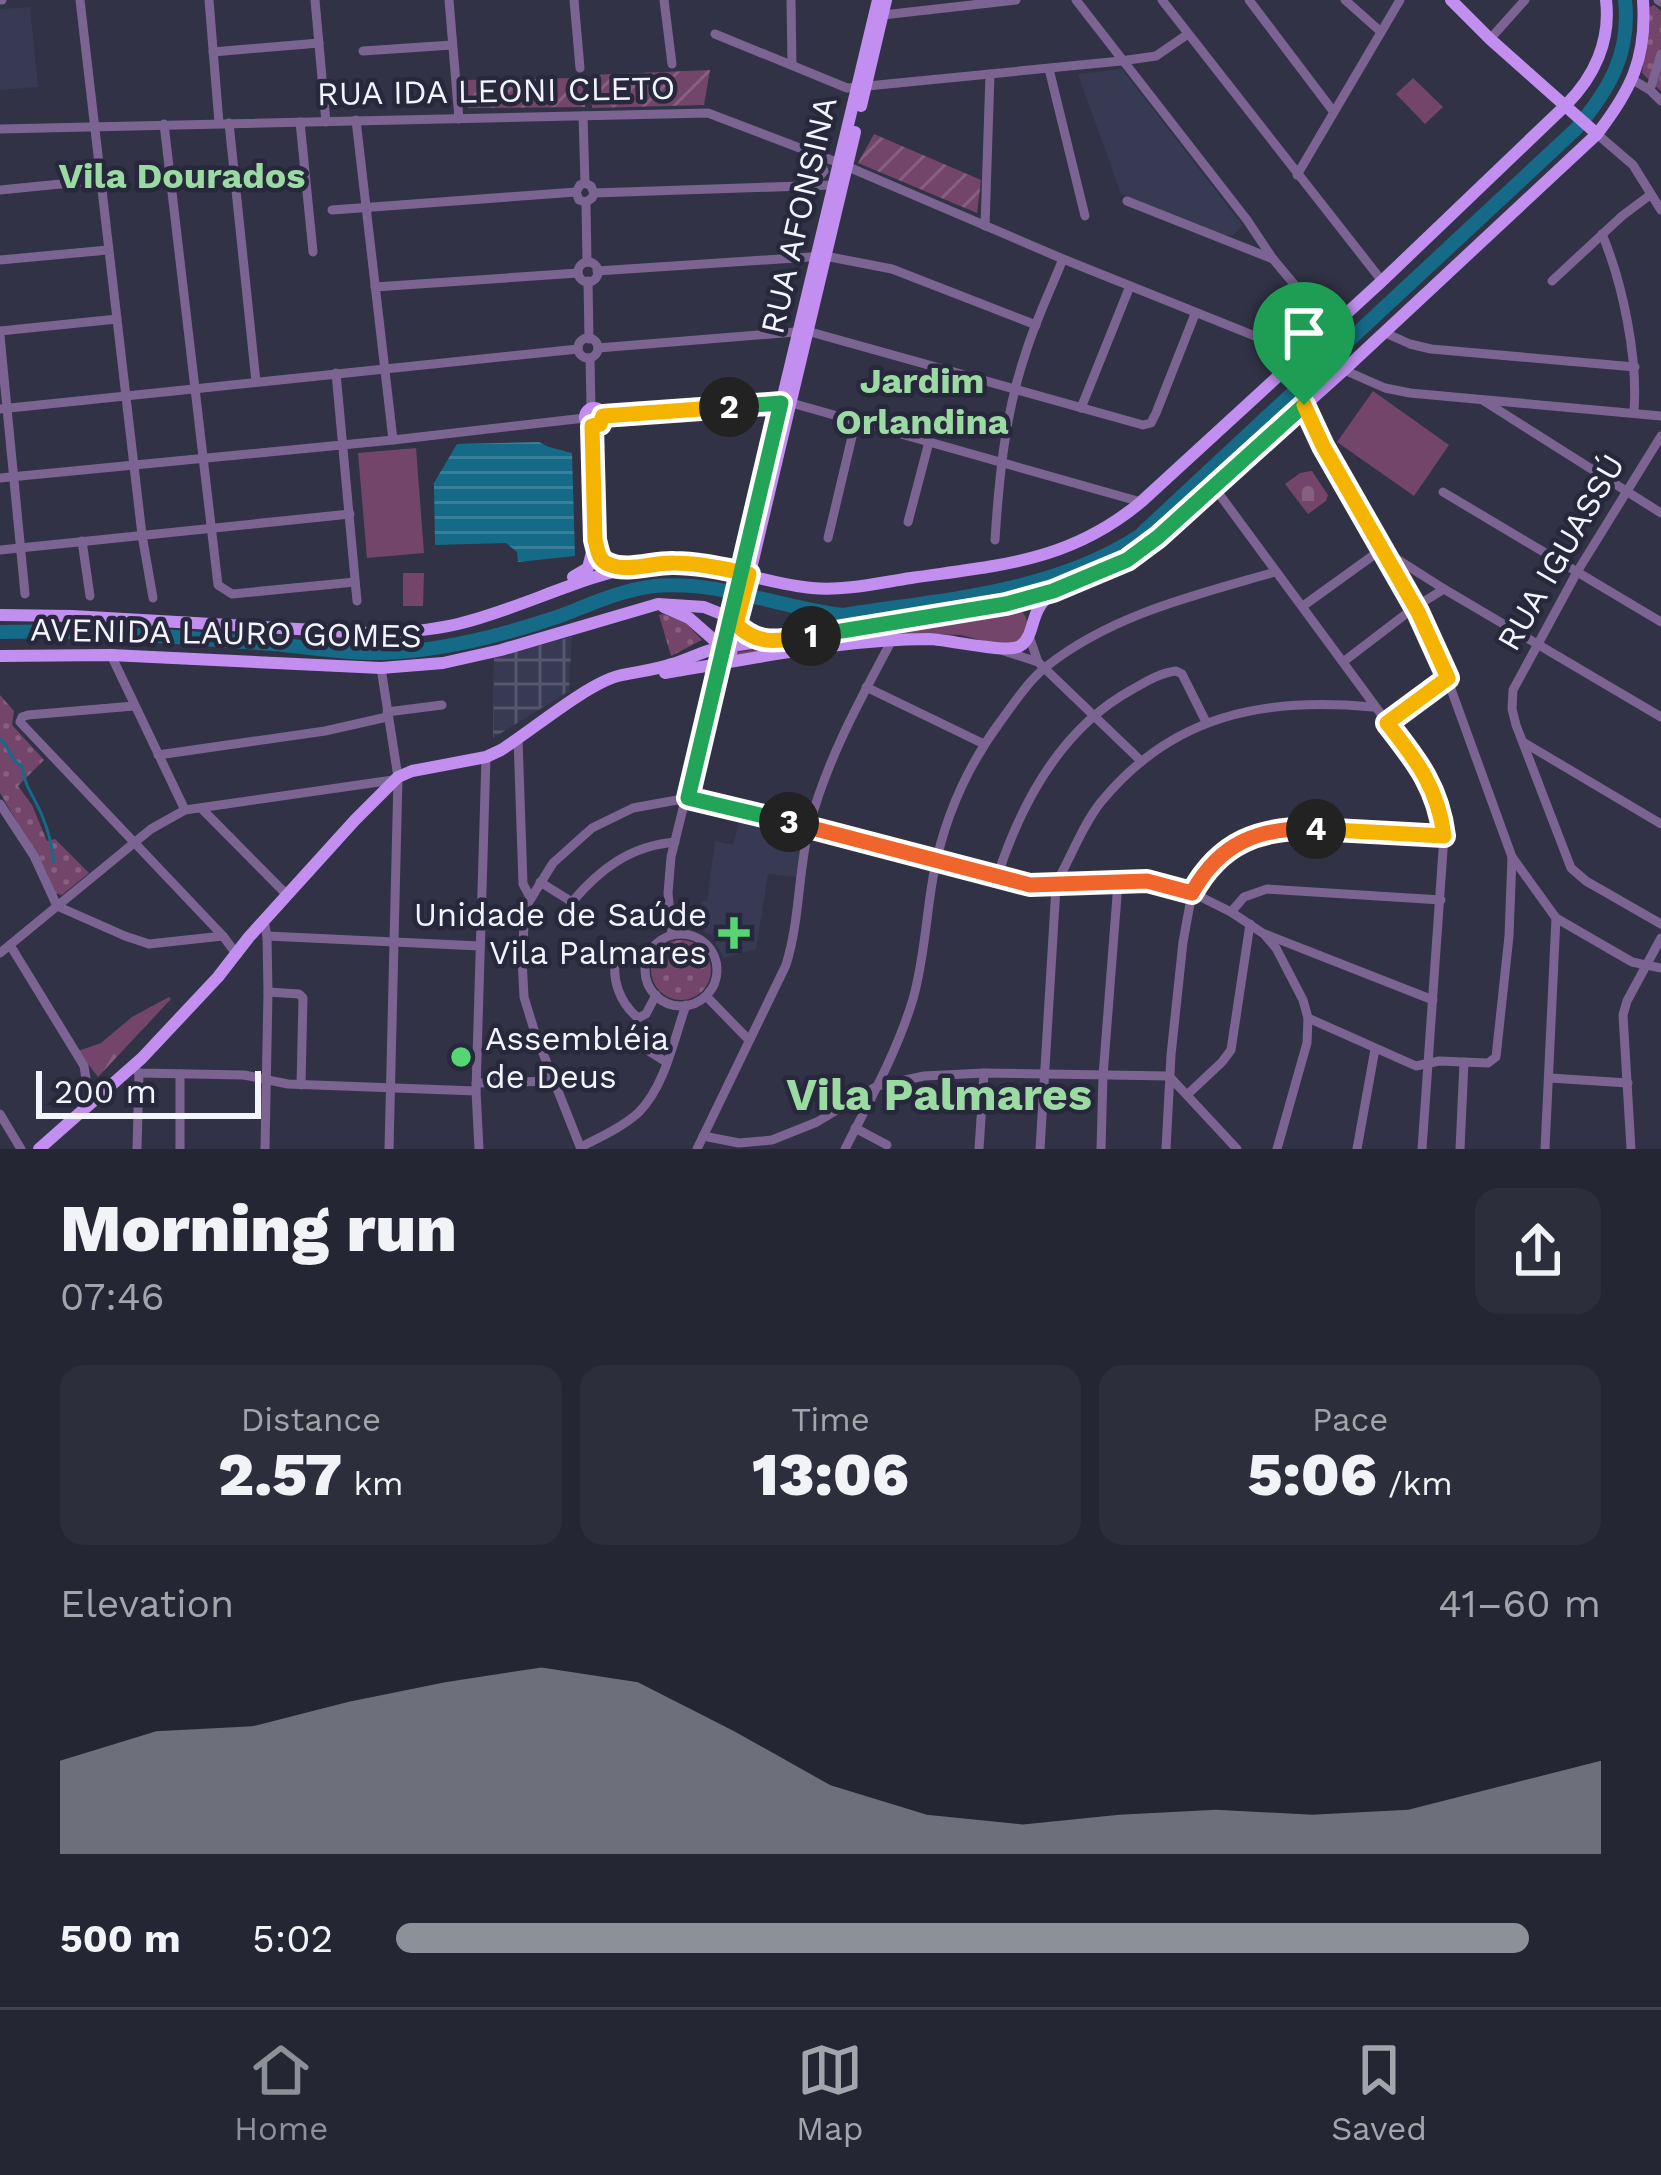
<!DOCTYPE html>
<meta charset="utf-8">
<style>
body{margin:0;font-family:"Work Sans",sans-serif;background:#2d2e3c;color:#f1f3f6;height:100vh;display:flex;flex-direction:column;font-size:45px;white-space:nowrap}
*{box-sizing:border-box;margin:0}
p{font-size:39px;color:#a3a5ac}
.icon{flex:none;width:66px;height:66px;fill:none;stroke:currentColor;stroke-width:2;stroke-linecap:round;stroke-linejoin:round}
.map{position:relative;height:1149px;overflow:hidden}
.panel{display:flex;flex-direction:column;background:#252634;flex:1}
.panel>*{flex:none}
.scale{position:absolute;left:36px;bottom:30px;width:225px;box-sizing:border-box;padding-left:12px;border:6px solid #f3f4fe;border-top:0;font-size:33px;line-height:42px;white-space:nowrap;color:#f3f4fe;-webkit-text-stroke:9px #27283b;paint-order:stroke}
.pin{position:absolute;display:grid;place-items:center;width:102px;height:102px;color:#fff;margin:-123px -51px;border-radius:50% 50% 50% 0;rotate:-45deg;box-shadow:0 0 12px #0007}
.pin .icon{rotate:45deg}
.km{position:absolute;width:60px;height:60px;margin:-30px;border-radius:50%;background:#222;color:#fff;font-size:33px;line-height:60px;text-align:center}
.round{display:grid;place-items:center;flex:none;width:126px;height:126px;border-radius:24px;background:#2d2e3c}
.summary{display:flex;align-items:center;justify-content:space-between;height:204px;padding:0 60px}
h1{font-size:66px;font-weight:800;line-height:90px}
.metrics{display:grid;grid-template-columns:repeat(3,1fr);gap:18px;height:204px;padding:12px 60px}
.metrics div{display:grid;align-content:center;border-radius:24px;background:#2d2e3c;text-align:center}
.metrics b{font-size:60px;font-weight:800}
.metrics small{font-size:33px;font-weight:400}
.metrics p{font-size:33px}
.chart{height:336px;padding:24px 60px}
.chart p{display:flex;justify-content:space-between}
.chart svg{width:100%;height:216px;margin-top:12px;fill:#8c9099;opacity:.7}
ul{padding:0 60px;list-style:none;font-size:39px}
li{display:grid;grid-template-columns:192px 144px 1fr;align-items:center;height:90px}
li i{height:30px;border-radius:15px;background:#8c9099}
.dock{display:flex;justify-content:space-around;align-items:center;height:168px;border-top:3px solid #42434f;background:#252634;font-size:33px;color:#a3a5ac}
.dock a{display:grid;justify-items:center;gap:6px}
.dock .selected{color:#8c9099}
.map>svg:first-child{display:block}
.built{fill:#383a53}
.industrial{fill:url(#industrial-grid)}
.grass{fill:#73456a}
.forest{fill:url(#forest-firs)}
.cemetery{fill:url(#cemetery-stones)}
.park{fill:url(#park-dots)}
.garden{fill:url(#garden-furrows)}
.water{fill:url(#water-rules)}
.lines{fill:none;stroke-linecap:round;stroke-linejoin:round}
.stream{stroke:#156a88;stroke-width:3}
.river{stroke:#156a88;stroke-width:14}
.minor{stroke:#7b6392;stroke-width:9}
.major{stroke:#c28ff0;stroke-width:12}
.split-1-casing{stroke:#fff;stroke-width:24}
.split-2-casing{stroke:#fff;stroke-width:24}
.split-3-casing{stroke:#fff;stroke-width:24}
.split-4-casing{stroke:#fff;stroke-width:24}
.split-5-casing{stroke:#fff;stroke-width:24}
.split-1{stroke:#22a559;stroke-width:15}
.split-2{stroke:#f5b400;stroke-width:15}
.split-3{stroke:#22a559;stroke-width:15}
.split-4{stroke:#f0652b;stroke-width:15}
.split-5{stroke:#f5b400;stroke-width:15}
.poi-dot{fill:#55d672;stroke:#27283b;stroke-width:4.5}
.labels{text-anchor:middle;stroke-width:9;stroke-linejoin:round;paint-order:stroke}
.street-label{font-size:33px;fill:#f3f4fe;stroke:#27283b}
.poi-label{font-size:33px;fill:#f3f4fe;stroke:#27283b;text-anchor:end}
.neighbourhood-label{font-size:36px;font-weight:bold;fill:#9bdaa3;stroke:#27283b}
.district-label{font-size:45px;font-weight:bold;fill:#9bdaa3;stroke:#27283b}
</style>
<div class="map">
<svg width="1661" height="1149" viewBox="0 0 1661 1149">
<defs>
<pattern id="industrial-grid" width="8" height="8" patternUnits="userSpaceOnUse" patternTransform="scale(3)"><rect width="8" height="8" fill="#383a53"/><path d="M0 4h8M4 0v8" fill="none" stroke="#55576d"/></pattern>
<pattern id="forest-firs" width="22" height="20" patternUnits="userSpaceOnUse" patternTransform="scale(3)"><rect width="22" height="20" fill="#73456a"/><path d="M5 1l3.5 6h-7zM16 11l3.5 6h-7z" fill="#876080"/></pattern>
<pattern id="cemetery-stones" width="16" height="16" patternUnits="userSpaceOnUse" patternTransform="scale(3)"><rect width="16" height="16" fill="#73456a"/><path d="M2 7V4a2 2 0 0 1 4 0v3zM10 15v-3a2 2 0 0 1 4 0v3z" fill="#876080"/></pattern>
<pattern id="park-dots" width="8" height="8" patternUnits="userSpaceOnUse" patternTransform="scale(3)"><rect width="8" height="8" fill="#73456a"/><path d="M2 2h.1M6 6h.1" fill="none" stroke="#876080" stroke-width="1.8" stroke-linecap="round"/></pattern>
<pattern id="garden-furrows" width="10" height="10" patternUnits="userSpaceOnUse" patternTransform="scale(3)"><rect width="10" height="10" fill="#73456a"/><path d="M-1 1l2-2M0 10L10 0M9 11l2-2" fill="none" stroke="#876080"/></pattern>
<pattern id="water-rules" width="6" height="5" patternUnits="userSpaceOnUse" patternTransform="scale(3)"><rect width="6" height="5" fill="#156a88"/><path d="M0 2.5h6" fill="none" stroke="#38809a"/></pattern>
</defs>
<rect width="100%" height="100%" fill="#313245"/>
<g class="built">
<path d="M 30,7 L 38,87 L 0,90 L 0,9 Z"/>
<path d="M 1122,69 L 1242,225 L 1233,235 L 1222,235 L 1121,194 L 1078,74 Z"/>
<path d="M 740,818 L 797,833 L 801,839 L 797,877 L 768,874 L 756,949 L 724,958 L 712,936 L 695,926 L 702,901 L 707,901 L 715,841 L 733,845 Z"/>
</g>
<path class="industrial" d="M 572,637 L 569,691 L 493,738 L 494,657 Z"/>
<g class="grass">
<path d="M 1413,78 L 1443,107 L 1425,124 L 1396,94 Z"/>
<path d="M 1373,391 L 1449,445 L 1414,496 L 1337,442 Z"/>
<path d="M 416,448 L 424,553 L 367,558 L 358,453 Z"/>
<path d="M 403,573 L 424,573 L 423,606 L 403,606 Z"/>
<path d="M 1021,611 C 1031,619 1027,633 1021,642 L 1003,646 L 961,635 L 928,634 L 734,656 L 731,653 Z"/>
</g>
<path class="forest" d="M 169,997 L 171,999 L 98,1077 L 78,1051 L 101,1043 L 132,1017 Z"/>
<path class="cemetery" d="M 1312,471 L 1328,495 L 1326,501 L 1308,514 L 1285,484 L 1300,473 Z"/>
<g class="park">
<path d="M 1654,5 L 1661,11 L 1661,91 L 1642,73 L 1650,7 Z"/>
<path d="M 663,614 L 685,622 L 702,640 L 671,656 L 659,615 Z"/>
<path d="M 0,695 L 14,711 L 12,725 L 44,760 L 18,786 L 32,805 L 47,841 L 55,839 L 89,873 L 62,895 L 55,893 L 46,871 L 0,793 Z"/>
<circle cx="681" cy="970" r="30"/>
</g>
<g class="garden">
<path d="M 710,70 L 704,105 L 592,108 L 590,75 Z"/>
<path d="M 582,78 L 585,107 L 468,108 L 464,80 Z"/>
<path d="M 874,134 L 981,180 L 977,213 L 858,163 Z"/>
</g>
<path class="water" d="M 539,442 L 549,447 L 572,453 L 575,556 L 518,562 L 517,552 L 506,543 L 435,545 L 434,483 L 457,444 Z"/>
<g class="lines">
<path class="stream" d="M 0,739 C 10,747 10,761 22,766 C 24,785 33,795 41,813 C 48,829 52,845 54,862"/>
<path class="river" d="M 0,632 C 90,629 183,638 273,644 C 308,647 346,654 382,653 C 440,651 504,635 560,616 C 591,604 621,590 655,586 C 719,580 780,608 843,615 C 943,599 1051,593 1138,537 L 1576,129 C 1609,90 1631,53 1625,0"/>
<g class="minor">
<path d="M 0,0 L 2,0"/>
<path d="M 80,0 L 142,535 L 153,598"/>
<path d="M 209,0 L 219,123"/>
<path d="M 315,0 L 326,122"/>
<path d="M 449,0 L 459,119"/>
<path d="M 574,0 L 580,68"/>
<path d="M 664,0 L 672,64"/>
<path d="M 791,0 L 792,65"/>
<path d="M 1076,0 L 1247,220 L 1273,259 L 1319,314"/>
<path d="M 1162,0 L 1382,281"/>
<path d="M 1249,0 L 1333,111"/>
<path d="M 1345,0 L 1381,32"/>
<path d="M 1658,0 L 1661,2"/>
<path d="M 883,15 L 1016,0"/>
<path d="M 715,34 L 847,88 L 1121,61 L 1156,56 L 1188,34"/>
<path d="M 1490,39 L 1525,0"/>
<path d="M 363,51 L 452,45"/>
<path d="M 213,52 L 319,43"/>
<path d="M 1049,69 L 1085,216"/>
<path d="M 1633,80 L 1650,90 L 1661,101"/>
<path d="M 1650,90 L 1661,54"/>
<path d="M 583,116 L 585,183"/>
<path d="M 356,120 L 393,440"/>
<path d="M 300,122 L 313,252"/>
<path d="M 229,123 L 256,382"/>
<path d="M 164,124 L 218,585 L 232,594 L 355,582"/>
<path d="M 0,129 L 708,113 L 839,163 L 1063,259 L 1285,348"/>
<path d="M 1597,134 L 1633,165 L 1661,210"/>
<path d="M 1297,175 L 1400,0"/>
<path d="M 813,185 L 824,171 L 818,155"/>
<path d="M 0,190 L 101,180"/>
<path d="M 594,193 L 833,185"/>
<path d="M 1127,201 L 1273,259"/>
<path d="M 586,202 L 587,262"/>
<path d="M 332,210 L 576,192 L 580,185 L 585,183 L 591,186 L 594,193 L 592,198 L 586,202 L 579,200 L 576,192"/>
<path d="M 985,226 L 990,74"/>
<path d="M 1602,234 C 1623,284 1638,358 1634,411"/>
<path d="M 0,260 L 108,250"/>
<circle cx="588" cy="272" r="10"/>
<path d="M 597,271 L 825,256 L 892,269 L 1036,325"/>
<path d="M 588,281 L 589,339"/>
<path d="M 1552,281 L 1622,216 L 1650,195"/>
<path d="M 375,287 L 578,273"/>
<path d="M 0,331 L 117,319"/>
<path d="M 1383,332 L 1410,344 L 1431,349 L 1635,367"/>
<path d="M 0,336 L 25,594"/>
<circle cx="588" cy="348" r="10"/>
<path d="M 598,348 L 807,331 L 1143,425 L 1151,423 L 1156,413 L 1195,314"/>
<path d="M 590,358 L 591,408"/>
<path d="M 1344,370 L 1385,388 L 1410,393 L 1661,416"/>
<path d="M 336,373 L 357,601"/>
<path d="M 1484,401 L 1661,513"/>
<path d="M 788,402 L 1141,502"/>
<path d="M 1304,405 L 1317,435 L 1418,612 L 1447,678 L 1512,857 L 1556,918 L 1632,962 L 1661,968"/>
<path d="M 1081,408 L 1130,286"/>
<path d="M 0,409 L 578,349"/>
<path d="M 1661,436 L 1577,572 L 1513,690 L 1512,709 L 1516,725 L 1571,868 L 1586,881 L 1661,924"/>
<path d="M 0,478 L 393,440 L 585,418"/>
<path d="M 1214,487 L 1406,748 C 1428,779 1439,797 1444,836 L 1422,1149"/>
<path d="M 1443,492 L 1661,622"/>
<path d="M 908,522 L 929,442"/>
<path d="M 828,538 L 856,420"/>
<path d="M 995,540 C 999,478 1005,414 1025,355 C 1035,322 1050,291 1063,259"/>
<path d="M 82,541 L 90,596"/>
<path d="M 0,550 L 350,514"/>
<path d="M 1386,552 L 1444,589 L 1661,717"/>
<path d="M 1303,606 L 1382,549"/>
<path d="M 1029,636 L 1038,662 L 1141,761"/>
<path d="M 1004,651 L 1038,662"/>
<path d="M 111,655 L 185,810"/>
<path d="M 1343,662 L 1415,607 L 1444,589"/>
<path d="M 381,668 L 398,777 L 389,1149"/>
<path d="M 866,687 L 984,744"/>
<path d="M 134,706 L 28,715 L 22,717 L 20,722 L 223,936 L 237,955"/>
<path d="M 387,712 L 442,705"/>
<path d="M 1387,723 L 1447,678"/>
<path d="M 518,739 L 523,884 L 530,897"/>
<path d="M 1523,742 L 1661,824"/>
<path d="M 158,755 L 325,731 L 387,717"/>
<path d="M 0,804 L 34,856 L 57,906 L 125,936 L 149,944 L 223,936"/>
<path d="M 201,808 L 287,895"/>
<path d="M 997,877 C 1021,803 1061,728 1133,689 C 1147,681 1160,673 1176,671 L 1182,674 L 1206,722"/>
<path d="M 540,882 L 572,902 C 600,869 630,846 675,842"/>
<path d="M 1231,912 L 1244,897 L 1267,889 L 1441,900"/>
<path d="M 264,921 L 267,936 L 268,992 L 265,1149"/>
<path d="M 1265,934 L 1433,1000"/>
<circle cx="681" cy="970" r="36"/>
<path d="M 672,935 L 668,893 L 671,857 L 719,663"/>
<path d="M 267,936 L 480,946"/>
<path d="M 10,945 L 84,1066 L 86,1079"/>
<path d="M 0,953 L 151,829 L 185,810 L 393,780"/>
<path d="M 647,960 L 617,955 C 610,978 620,1003 638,1018 L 646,1014 L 656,995"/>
<path d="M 268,992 L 299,994 L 303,998 L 301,1085"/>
<path d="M 706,996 L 749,1040"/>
<path d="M 1308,1018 L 1416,1066 L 1439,1061 L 1488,1063 L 1496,1057 L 1509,936 L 1512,857"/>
<path d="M 624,1046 L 633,1041 L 666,1062"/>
<path d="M 132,1066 L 139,1073 L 244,1075 L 288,1084 L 476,1091"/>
<path d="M 1550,1078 L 1628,1083"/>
<path d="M 476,1083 L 554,1081"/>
<path d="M 1188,1094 L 1222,1062 L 1231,1050 L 1250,924"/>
<path d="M 0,1114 L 21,1149"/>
<path d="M 855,1128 L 887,1145"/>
<path d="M 703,1136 L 739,1143 L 772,1140 L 817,1122 L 877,1086 L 924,1076 L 984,1073 L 1169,1076 L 1237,1149"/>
<path d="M 581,1147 C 600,1137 623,1127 639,1112 C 665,1086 674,1039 686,1005"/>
<path d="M 137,1149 L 139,1073"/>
<path d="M 180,1149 L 180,1074"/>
<path d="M 479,1149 L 476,1091 L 486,757"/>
<path d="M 581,1149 L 535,1033 L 524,997 L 522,959 L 525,908 L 553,863 L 592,828 L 633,808 L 688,798 L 810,827 L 1015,882 L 1056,887 L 1155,882 L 1187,890 L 1231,912 L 1264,934 L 1276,948 L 1303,1000 L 1308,1018 L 1307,1043 L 1277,1149"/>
<path d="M 697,1149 L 786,965 C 800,920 798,872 809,827 C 827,759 860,700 892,640"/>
<path d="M 845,1149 C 870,1100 897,1052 913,999 C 925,957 926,914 934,872 C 945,816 967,767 1000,722 C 1014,703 1029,680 1047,666 C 1113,614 1196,595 1275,572"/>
<path d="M 979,1149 L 984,1073"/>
<path d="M 1040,1149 L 1056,887 L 1060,876 C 1073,852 1084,823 1101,802 C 1173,714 1265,697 1372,707"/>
<path d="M 1101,1149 L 1103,1076 L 1118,883"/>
<path d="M 1166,1149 L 1171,1055 L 1183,942 L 1192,893 L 1215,859 L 1234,845 L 1260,835 L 1290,828 L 1444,836"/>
<path d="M 1357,1149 L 1375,1049"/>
<path d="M 1460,1149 L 1464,1062"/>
<path d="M 1545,1149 L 1556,918"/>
<path d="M 1631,1149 L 1623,1015 L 1627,1001 L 1661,938"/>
</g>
<g class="major">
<path d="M 1451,0 L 1490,39 L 1597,134"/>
<path d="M 861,106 L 886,0"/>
<circle cx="594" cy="417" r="9"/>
<path d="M 603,415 L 781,403"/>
<path d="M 573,577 L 588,568 L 595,540 L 592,426"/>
<path d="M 664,607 L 689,618 L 722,647"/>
<path d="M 0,615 L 72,616 L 367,633 C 398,633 428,631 458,624 C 524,608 583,574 650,564 C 706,557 757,583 812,588 C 845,591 878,583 911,578 C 1000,565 1069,562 1141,502 L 1382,281 L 1566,105 C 1594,77 1611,41 1606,0"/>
<path d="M 0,656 L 111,655 L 381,668 L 443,663 L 501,650 L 658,604 L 704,607 L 729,617"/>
<path d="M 729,661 L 855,132"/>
<path d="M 719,663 L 878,0"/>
<path d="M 665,673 C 752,659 841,639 930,639 C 950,640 1008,654 1020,646 C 1033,638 1031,619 1040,606 C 1043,601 1048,596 1052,592"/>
<path d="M 39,1149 L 142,1058 L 218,977 L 249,937 L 355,820 L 398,777 L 412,771 L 486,757 L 501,750 C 531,731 587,684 618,676 C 636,672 655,670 672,664 C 690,659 706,649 724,647 C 865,625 1040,623 1158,537 L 1344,370 L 1597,134 C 1631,90 1647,58 1643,0"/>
</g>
</g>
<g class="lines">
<g class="split-1-casing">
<path id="split-1" d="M 811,636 L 1006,604 L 1053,591 L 1127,560 L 1158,537 L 1304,405"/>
</g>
<g class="split-2-casing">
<path id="split-2" d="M 729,407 L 603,416 L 600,424 L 592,426 L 595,540 C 598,550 598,560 608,564 C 628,573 653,562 674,563 C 699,563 724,569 749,574 L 736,624 C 759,648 782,640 811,636"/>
</g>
<g class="split-3-casing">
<path id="split-3" d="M 729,407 L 781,403 L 688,798 L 789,822"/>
</g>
<g class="split-4-casing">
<path id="split-4" d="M 789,822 L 1030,885 L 1147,881 L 1192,893 C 1220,842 1260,827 1316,829"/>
</g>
<g class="split-5-casing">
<path id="split-5" d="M 1304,405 L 1323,446 L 1418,612 L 1448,678 L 1387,723 C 1416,760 1438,787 1444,836 L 1316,829"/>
</g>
<use href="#split-1" class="split-1"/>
<use href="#split-2" class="split-2"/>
<use href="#split-3" class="split-3"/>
<use href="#split-4" class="split-4"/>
<use href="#split-5" class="split-5"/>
</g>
<g class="poi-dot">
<path d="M728 915h12v12h12v12h-12v12h-12v-12h-12v-12h12z"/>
<circle cx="461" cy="1057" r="12"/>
</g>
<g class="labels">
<g class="street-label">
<text transform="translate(496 90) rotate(-1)" y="12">RUA IDA LEONI CLETO</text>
<text transform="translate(798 215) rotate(-77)" y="12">RUA AFONSINA</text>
<text transform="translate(1560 552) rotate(-60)" y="12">RUA IGUASSÚ</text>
<text transform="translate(226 632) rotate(1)" y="12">AVENIDA LAURO GOMES</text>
</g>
<g class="poi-label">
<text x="707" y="926">Unidade de Saúde<tspan x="707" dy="38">Vila Palmares</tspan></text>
<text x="485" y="1050" text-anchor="start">Assembléia<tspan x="485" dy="38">de Deus</tspan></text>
</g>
<g class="neighbourhood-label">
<text x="182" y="188">Vila Dourados</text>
<text x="922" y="393">Jardim<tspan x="922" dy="41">Orlandina</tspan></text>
</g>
<g class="district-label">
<text x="939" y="1110">Vila Palmares</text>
</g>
</g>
</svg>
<div class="scale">200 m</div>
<div class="pin" style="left:1304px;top:405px;background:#1e9e55"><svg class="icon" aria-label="arrive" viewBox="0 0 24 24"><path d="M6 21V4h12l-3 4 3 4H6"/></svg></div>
<b class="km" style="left:811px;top:636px">1</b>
<b class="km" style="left:729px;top:407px">2</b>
<b class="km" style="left:789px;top:822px">3</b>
<b class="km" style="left:1316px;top:829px">4</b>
</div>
<section class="panel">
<div class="summary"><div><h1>Morning run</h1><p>07:46</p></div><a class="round"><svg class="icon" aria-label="share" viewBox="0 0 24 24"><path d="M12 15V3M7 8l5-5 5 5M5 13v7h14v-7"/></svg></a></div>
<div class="metrics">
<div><p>Distance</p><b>2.57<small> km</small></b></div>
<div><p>Time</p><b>13:06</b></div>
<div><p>Pace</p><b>5:06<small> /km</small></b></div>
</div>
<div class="chart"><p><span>Elevation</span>41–60 m</p>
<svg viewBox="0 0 160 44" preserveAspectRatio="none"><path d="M0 44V25L10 19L20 18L30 13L40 9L50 6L60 9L70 19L80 30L90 36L100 38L110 36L120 35L130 36L140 35L150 30L160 25V44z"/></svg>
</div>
<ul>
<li><b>500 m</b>5:02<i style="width:94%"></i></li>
</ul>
</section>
<nav class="dock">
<a class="selected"><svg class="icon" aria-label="home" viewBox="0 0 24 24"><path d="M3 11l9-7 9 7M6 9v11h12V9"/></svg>Home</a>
<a><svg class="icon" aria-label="map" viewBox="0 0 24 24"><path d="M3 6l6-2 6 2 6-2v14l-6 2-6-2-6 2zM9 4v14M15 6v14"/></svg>Map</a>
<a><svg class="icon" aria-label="saved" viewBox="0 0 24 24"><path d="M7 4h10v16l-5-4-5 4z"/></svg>Saved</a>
</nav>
